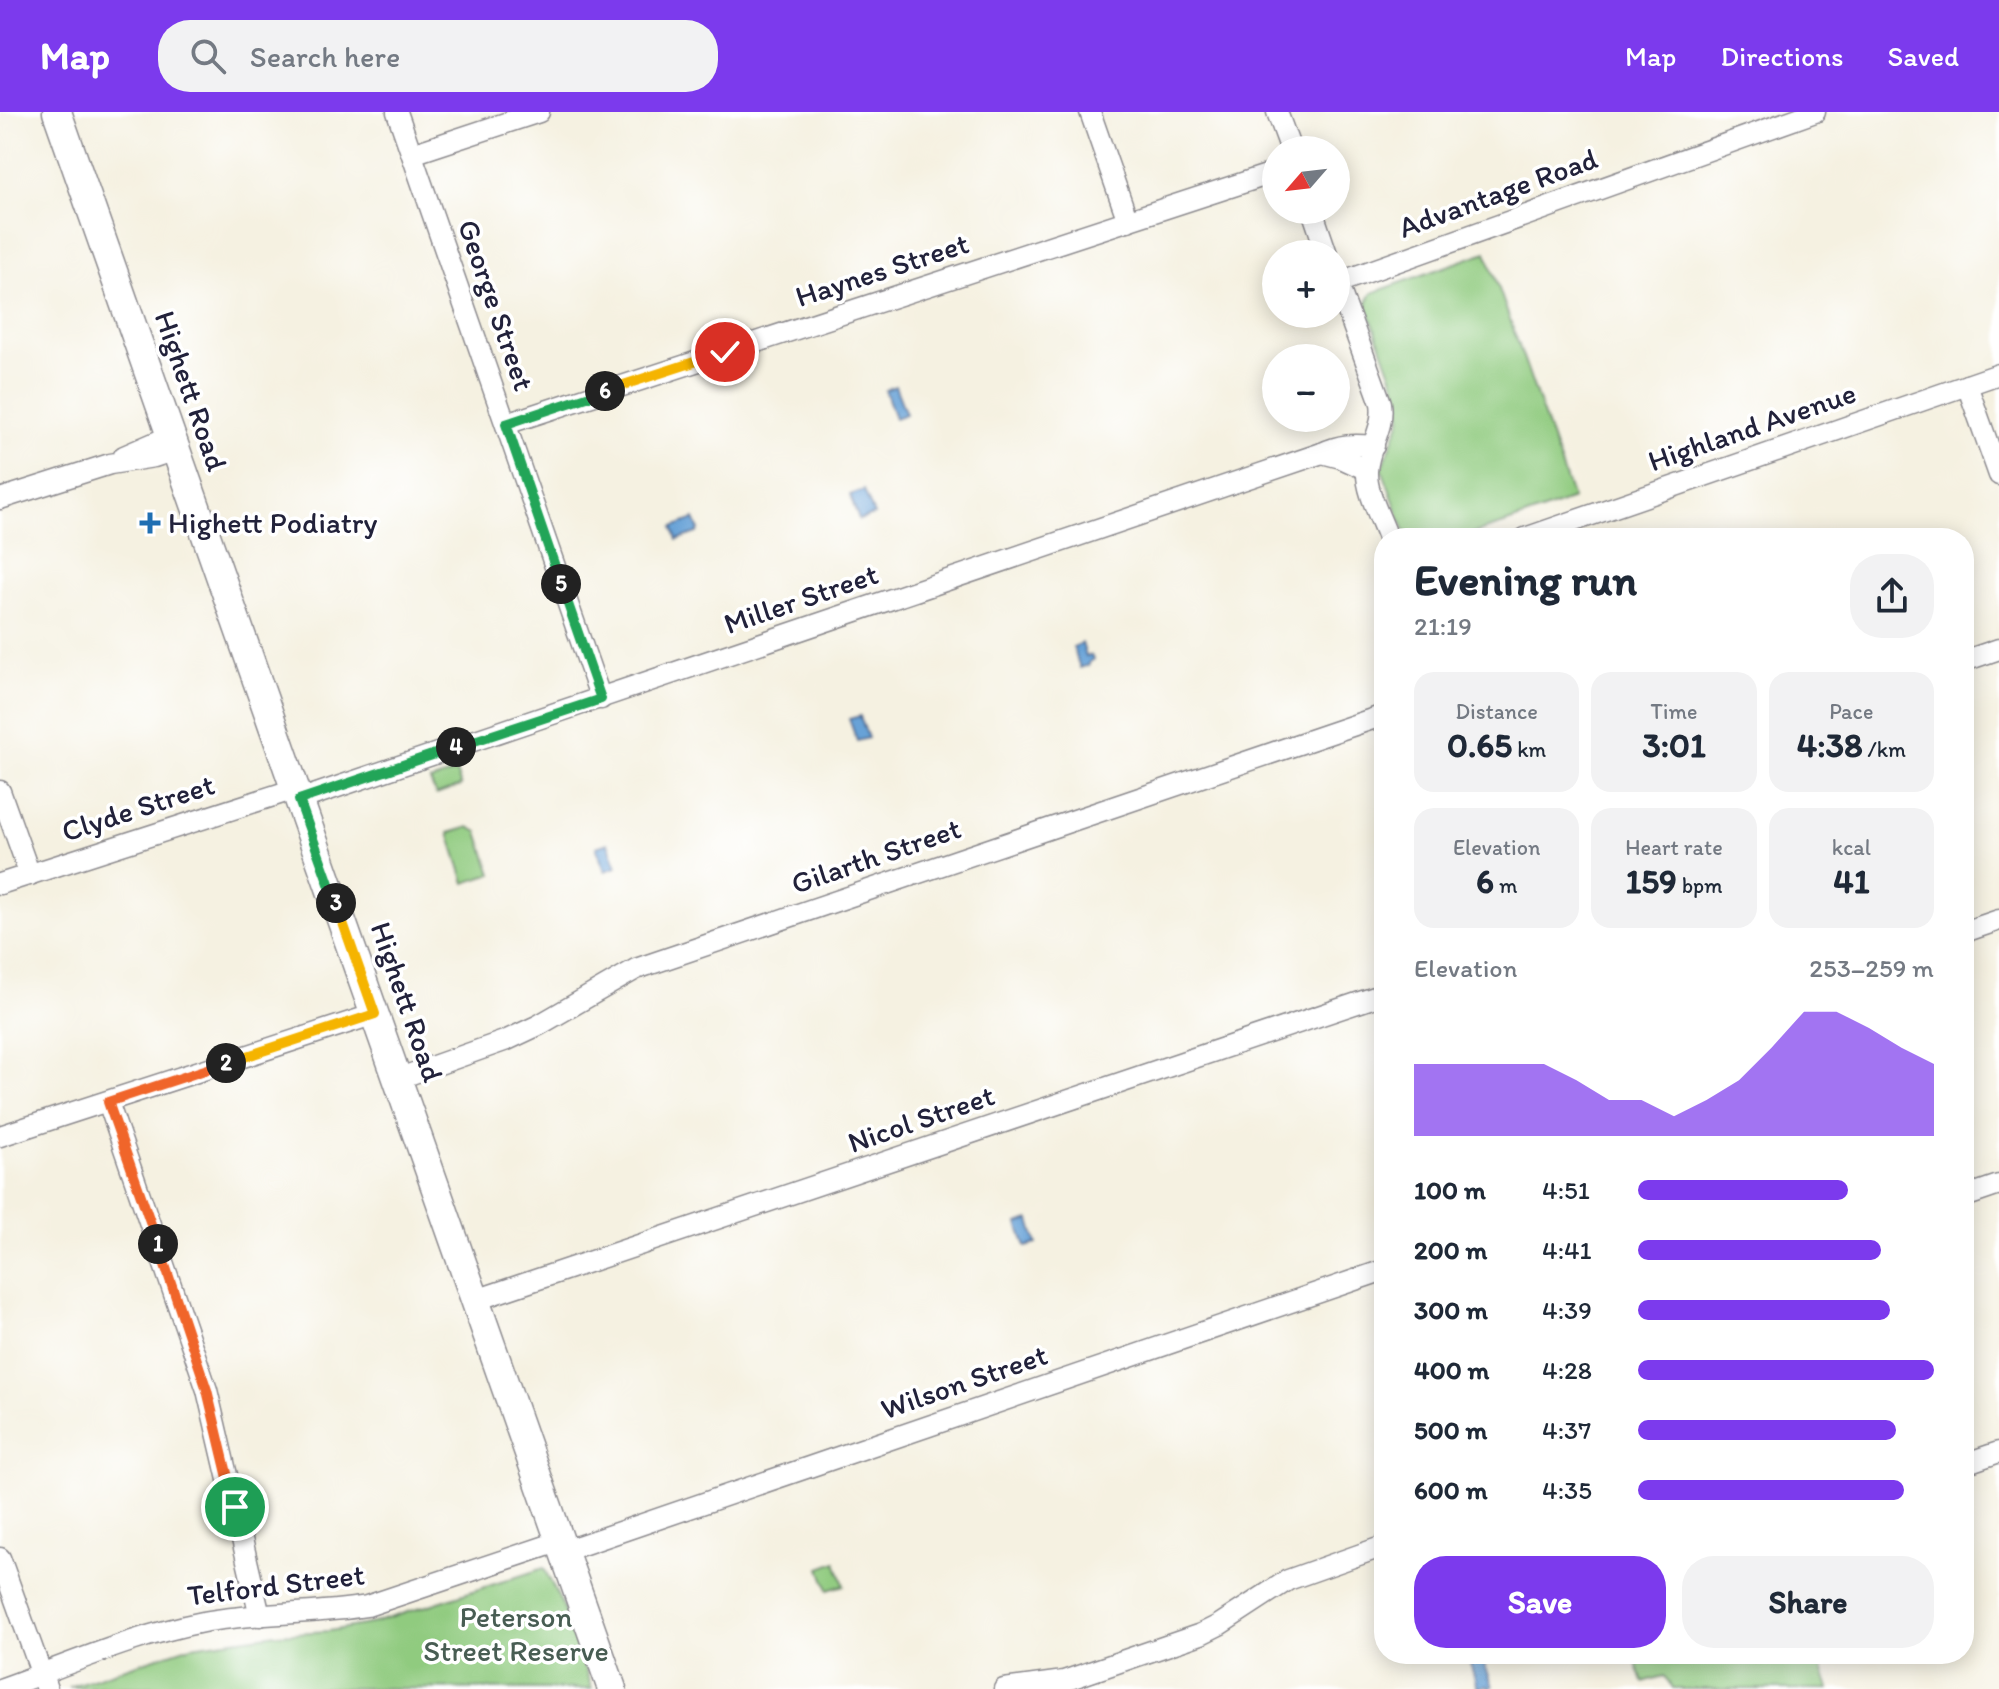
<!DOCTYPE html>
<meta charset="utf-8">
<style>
body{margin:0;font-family:Itim,sans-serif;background:#f2f2f3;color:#1f2937;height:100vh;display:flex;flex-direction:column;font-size:30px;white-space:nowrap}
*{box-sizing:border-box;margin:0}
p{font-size:26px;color:#747a83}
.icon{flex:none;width:44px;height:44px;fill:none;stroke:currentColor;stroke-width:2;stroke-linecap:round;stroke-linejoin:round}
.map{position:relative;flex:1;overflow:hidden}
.side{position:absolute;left:1374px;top:416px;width:600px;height:1136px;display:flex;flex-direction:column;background:#fff;border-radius:32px;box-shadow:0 4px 20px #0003}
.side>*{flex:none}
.needle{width:52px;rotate:242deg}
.fabs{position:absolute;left:1262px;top:24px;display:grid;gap:16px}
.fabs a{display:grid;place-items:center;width:88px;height:88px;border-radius:50%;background:#fff;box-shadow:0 4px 20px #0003;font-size:40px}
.pin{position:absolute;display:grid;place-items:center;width:68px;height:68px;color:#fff;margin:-34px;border:4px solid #fff;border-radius:50%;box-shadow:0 2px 8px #0007}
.km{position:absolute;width:40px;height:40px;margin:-20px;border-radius:50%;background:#222;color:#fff;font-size:22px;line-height:40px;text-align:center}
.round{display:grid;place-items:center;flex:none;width:84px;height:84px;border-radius:32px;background:#f2f2f3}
.headline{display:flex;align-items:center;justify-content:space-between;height:136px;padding:0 40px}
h1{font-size:44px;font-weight:800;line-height:60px}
.stats{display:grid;grid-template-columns:repeat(3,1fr);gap:12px;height:136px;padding:8px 40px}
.stats div{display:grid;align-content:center;border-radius:20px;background:#f2f2f3;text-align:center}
.stats b{font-size:34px;font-weight:800}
.stats small{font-size:22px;font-weight:400}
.stats p{font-size:22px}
.chart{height:224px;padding:16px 40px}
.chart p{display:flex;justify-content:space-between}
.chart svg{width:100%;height:144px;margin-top:8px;fill:#7c3aed;opacity:.7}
.action{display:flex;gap:16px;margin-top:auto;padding:16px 40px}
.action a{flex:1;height:92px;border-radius:32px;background:#7c3aed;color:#fff;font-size:32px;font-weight:800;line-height:92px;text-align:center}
.action a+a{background:#f2f2f3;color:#1f2937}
ul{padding:0 40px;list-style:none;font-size:26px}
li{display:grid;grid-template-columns:128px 96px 1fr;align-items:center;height:60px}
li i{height:20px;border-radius:10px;background:#7c3aed}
header{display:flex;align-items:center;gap:48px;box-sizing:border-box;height:112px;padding:0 40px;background:#7c3aed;color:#fff}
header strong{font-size:38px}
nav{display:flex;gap:44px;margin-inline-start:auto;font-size:28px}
.search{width:560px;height:72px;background:#f2f2f3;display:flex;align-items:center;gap:20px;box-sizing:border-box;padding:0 28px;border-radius:32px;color:#747a83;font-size:30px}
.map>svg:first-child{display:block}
.green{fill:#90cb7f;stroke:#59765d;stroke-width:2}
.water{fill:#68a2d7;stroke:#456289;stroke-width:2}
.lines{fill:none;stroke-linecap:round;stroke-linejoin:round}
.street-casing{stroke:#8c8a8e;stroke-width:23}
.secondary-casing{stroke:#8c8a8e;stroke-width:31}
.street{stroke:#fff;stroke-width:20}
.secondary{stroke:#fff;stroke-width:28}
.split-1-casing{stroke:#fff;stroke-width:16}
.split-2-casing{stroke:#fff;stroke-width:16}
.split-3-casing{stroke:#fff;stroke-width:16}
.split-4-casing{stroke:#fff;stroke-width:16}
.split-5-casing{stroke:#fff;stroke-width:16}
.split-6-casing{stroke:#fff;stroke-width:16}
.split-7-casing{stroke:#fff;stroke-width:16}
.split-1{stroke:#f0652b;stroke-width:10}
.split-2{stroke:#f0652b;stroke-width:10}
.split-3{stroke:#f5b400;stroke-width:10}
.split-4{stroke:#22a559;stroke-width:10}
.split-5{stroke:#22a559;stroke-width:10}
.split-6{stroke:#22a559;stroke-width:10}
.split-7{stroke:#f5b400;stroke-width:10}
.poi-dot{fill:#1f6fb2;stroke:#fff;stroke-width:3}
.labels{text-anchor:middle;stroke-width:7;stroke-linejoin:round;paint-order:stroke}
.street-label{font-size:30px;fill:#22223b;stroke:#fff}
.poi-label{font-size:30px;fill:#22223b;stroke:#fff;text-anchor:start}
.park-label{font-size:30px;fill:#485d53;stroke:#fff}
</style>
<header>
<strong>Map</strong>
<div class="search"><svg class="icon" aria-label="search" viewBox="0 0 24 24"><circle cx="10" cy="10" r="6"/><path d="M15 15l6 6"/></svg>Search here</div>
<nav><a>Map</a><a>Directions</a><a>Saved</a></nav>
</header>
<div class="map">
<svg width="1999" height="1577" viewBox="0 0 1999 1577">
<rect width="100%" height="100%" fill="#fff"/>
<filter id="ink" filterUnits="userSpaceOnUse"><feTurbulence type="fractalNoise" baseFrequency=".0125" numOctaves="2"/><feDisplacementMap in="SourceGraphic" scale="16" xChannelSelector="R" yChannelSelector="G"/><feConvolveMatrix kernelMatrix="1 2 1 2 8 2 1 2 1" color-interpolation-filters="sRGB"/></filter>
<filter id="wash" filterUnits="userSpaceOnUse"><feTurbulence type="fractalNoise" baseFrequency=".006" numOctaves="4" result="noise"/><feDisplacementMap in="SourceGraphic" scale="32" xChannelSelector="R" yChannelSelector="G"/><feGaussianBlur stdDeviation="1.8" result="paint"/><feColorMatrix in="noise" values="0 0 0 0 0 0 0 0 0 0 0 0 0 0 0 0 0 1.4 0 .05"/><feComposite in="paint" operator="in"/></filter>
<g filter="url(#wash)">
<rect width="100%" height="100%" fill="#f5f1e1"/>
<g class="green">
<path d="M 1486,140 L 1573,387 C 1536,400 1437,444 1405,420 L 1382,357 L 1401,307 L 1401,289 L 1366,192 L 1372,181 Z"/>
<path d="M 456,660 L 461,674 L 436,683 L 430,669 Z"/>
<path d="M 469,715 L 478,720 L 492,762 L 465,771 L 449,721 Z"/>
<path d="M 836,1450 L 844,1473 L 828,1478 L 820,1456 Z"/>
<path d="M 544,1456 L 563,1495 L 592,1577 L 68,1575 L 191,1534 L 276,1522 L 329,1519 L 374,1511 Z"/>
<path d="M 1633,1542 L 1817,1542 L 1829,1577 L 1673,1577 L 1664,1564 L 1643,1570 Z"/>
</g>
<g class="water">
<path d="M 895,274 L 906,302 L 895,306 L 885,278 Z"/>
<path d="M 864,378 L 874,403 L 859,408 L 850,383 Z"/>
<path d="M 694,407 L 699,418 L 697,421 L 677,428 L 673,415 Z"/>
<path d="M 1082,531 L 1086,544 L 1091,543 L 1093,548 L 1089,550 L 1089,553 L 1080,556 L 1073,535 Z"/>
<path d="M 860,604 L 868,626 L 857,629 L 849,607 Z"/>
<path d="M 608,731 L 617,755 L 605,759 L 596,735 Z"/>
<path d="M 1030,1108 L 1037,1132 L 1026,1135 L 1018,1112 Z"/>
<path d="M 1483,1548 L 1493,1574 L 1489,1576 L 1487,1573 L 1478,1576 L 1470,1552 Z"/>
</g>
</g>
<g filter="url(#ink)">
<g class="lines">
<g class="street-casing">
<g id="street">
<path d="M 397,0 L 601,587"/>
<path d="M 1090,0 L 1128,109"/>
<path d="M 1277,0 L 1291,38"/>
<path d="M 412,42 L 539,0"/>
<path d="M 1312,98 L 1327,142"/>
<path d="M 1336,167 L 1381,291 C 1385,316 1368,335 1367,359 C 1366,380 1381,406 1388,426"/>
<path d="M 1337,171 L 1815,0"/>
<path d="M 1967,273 L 1999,363"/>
<path d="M 506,312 L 1276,60"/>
<path d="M 1322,341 L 1341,346 L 1367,358"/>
<path d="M 124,344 L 170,324"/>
<path d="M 0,387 L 110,352 L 154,345 L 175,338"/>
<path d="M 1525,426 L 1999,262"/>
<path d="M 1964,549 L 1999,537"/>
<path d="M 0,679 L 30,763"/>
<path d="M 299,688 L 1322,341 C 1340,332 1354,332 1374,334"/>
<path d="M 0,772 L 295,677"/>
<path d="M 1964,820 L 1999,808"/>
<path d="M 397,967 L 507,928 L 539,913 L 636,857 L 1384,603"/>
<path d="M 108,990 L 207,1278 L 260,1504"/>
<path d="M 0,1024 L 375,902"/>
<path d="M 1964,1085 L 1999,1073"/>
<path d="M 476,1188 L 1384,882"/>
<path d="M 1964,1352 L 1999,1340"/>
<path d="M 564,1439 L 1384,1158"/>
<path d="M 0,1446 L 47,1577"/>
<path d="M 0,1577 C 65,1554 135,1523 203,1510 C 257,1500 313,1503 367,1494 L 561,1429"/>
<path d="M 1004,1577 L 1064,1569 L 1201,1522 L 1219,1513 L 1288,1468 L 1384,1434"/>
</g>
</g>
<g class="secondary-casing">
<path id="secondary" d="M 57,0 L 612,1577"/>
</g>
<use href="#street" class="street"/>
<use href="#secondary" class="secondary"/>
</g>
</g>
<g class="lines" filter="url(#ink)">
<g class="split-1-casing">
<path id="split-1" d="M 158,1132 L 207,1278 L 235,1395"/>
</g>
<g class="split-2-casing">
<path id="split-2" d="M 158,1132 L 108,990 L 226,951"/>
</g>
<g class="split-3-casing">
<path id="split-3" d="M 226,951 L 375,902 L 336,791"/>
</g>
<g class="split-4-casing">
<path id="split-4" d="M 336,791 L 299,688 L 456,635"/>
</g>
<g class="split-5-casing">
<path id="split-5" d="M 456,635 L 601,587 L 561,472"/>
</g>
<g class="split-6-casing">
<path id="split-6" d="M 561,472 L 506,312 L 605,279"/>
</g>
<g class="split-7-casing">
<path id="split-7" d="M 605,279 L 725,240"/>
</g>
<use href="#split-1" class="split-1"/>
<use href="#split-2" class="split-2"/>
<use href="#split-3" class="split-3"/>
<use href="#split-4" class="split-4"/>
<use href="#split-5" class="split-5"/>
<use href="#split-6" class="split-6"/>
<use href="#split-7" class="split-7"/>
</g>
<path class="poi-dot" d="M146 399h8v8h8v8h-8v8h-8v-8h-8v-8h8z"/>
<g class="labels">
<g class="street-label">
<text transform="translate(1498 81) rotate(-20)" y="10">Advantage Road</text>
<text transform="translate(882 158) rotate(-18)" y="10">Haynes Street</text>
<text transform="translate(496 193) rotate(71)" y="10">George Street</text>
<text transform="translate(191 279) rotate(71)" y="10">Highett Road</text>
<text transform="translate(1752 315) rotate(-19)" y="10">Highland Avenue</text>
<text transform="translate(801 487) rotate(-19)" y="10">Miller Street</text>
<text transform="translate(138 696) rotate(-18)" y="10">Clyde Street</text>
<text transform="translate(876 744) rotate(-19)" y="10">Gilarth Street</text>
<text transform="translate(407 890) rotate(71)" y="10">Highett Road</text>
<text transform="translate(921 1007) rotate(-19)" y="10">Nicol Street</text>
<text transform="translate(964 1270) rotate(-19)" y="10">Wilson Street</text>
<text transform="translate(276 1473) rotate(-7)" y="10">Telford Street</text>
</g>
<g class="poi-label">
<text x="168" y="421">Highett Podiatry</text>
</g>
<g class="park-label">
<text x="516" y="1515">Peterson<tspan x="516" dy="34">Street Reserve</tspan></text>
</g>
</g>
</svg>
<div class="fabs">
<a><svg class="needle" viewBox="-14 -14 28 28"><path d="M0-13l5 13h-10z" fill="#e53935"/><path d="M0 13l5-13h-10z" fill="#747a83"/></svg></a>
<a>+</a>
<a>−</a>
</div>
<div class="pin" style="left:235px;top:1395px;background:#1e9e55"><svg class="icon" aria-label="arrive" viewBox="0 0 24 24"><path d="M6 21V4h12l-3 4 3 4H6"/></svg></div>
<div class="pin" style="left:725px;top:240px;background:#d93025"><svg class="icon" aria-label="check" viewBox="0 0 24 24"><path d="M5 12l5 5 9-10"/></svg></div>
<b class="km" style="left:158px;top:1132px">1</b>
<b class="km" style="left:226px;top:951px">2</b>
<b class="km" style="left:336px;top:791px">3</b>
<b class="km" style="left:456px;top:635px">4</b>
<b class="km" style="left:561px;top:472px">5</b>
<b class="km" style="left:605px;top:279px">6</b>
<section class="side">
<div class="headline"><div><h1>Evening run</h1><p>21:19</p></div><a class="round"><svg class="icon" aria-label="share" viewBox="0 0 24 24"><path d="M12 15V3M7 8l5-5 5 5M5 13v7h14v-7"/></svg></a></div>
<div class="stats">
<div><p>Distance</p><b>0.65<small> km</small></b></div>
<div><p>Time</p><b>3:01</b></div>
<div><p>Pace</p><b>4:38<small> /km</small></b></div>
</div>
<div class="stats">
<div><p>Elevation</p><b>6<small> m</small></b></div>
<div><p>Heart rate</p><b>159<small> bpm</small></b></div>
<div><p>kcal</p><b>41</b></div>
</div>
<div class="chart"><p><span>Elevation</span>253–259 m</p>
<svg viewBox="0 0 160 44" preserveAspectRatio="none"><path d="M0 44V22L10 22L20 22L30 22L40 22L50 27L60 33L70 33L80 38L90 33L100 27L110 17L120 6L130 6L140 11L150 17L160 22V44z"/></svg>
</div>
<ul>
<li><b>100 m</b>4:51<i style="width:71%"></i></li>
<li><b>200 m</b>4:41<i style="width:82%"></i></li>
<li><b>300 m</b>4:39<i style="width:85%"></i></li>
<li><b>400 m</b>4:28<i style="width:100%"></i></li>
<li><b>500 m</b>4:37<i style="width:87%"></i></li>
<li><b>600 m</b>4:35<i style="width:90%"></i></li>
</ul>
<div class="action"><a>Save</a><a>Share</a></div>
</section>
</div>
